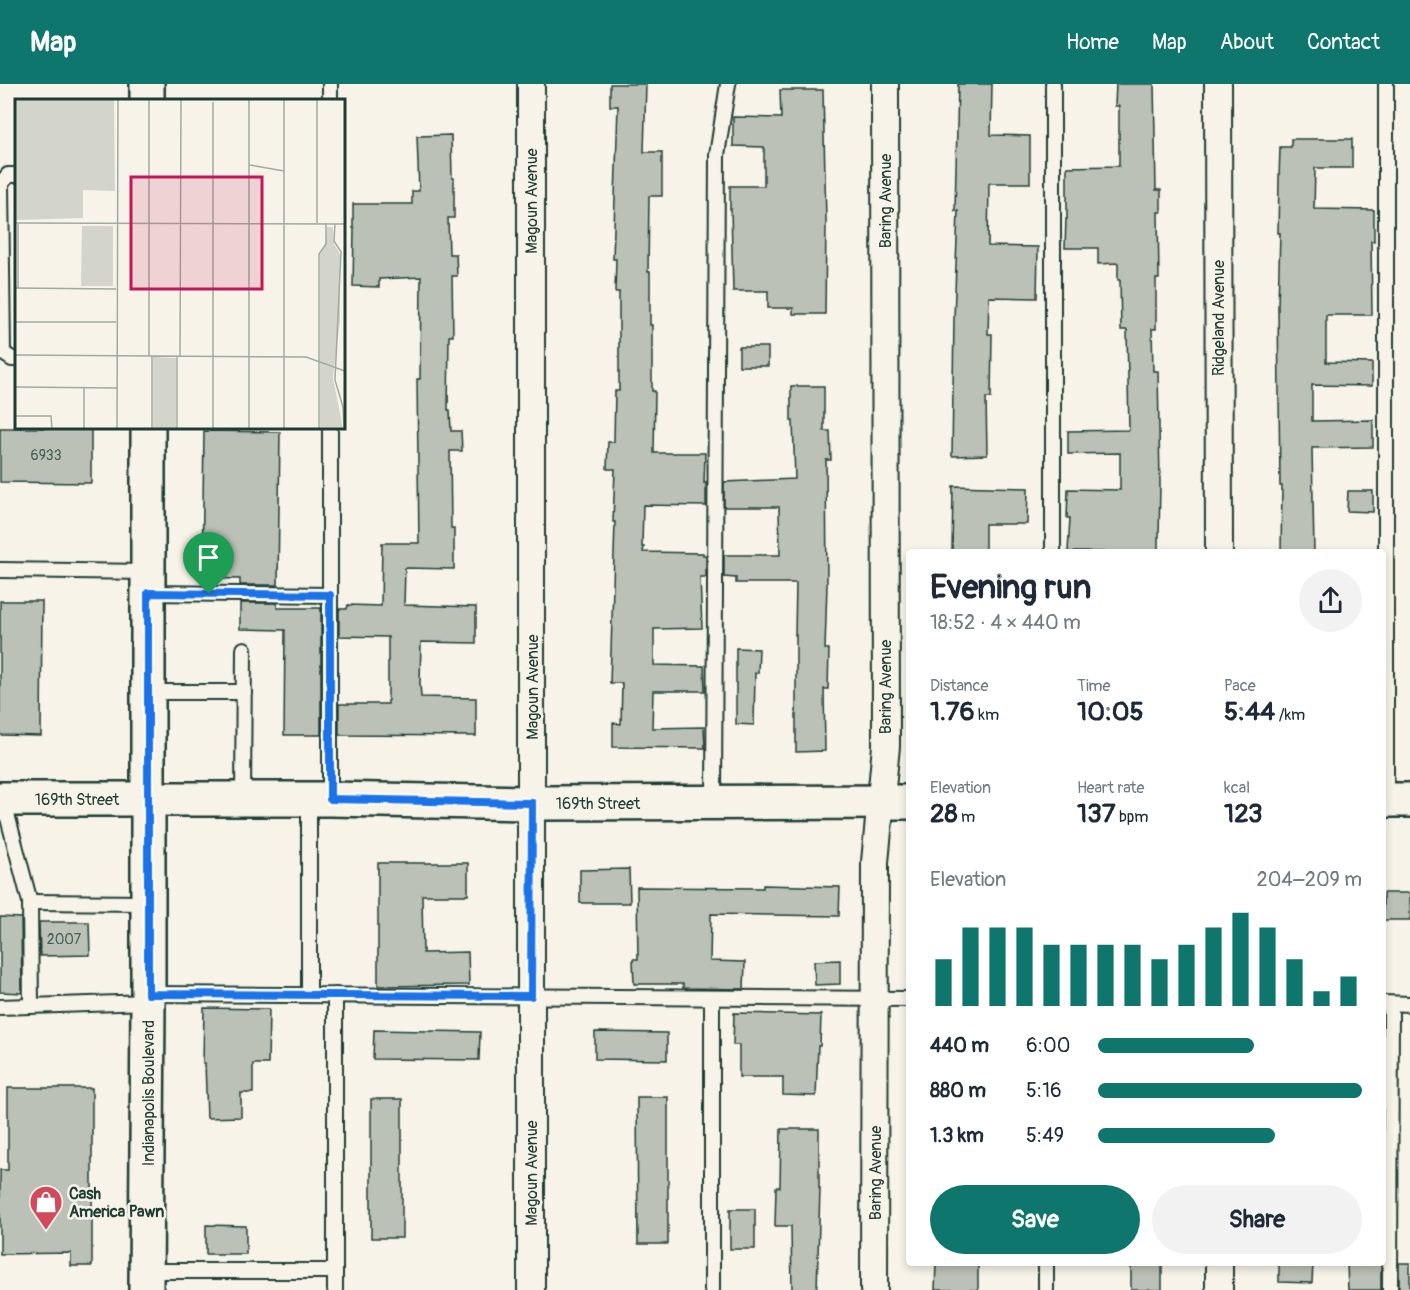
<!DOCTYPE html>
<meta charset="utf-8">
<style>
body{margin:0;font-family:Pangolin,sans-serif;background:#f2f2f3;color:#1f2937;height:100vh;display:flex;flex-direction:column;font-size:22px;white-space:nowrap}
*{box-sizing:border-box;margin:0}
p{font-size:20px;color:#747a83}
.icon{flex:none;width:33px;height:33px;fill:none;stroke:currentColor;stroke-width:2;stroke-linecap:round;stroke-linejoin:round}
.map{position:relative;flex:1;overflow:hidden}
.side{position:absolute;left:906px;top:465px;width:480px;height:717px;display:flex;flex-direction:column;background:#fff;border-radius:6px;box-shadow:0 3px 9px #0003}
.side>*{flex:none}
.pin{position:absolute;display:grid;place-items:center;width:51px;height:51px;color:#fff;margin:-62px -26px;border-radius:50% 50% 50% 0;rotate:-45deg;box-shadow:0 0 6px #0007}
.pin .icon{rotate:45deg}
.round{display:grid;place-items:center;flex:none;width:63px;height:63px;border-radius:32px;background:#f2f2f3}
.head{display:flex;align-items:center;justify-content:space-between;height:102px;padding:0 24px}
h1{font-size:33px;font-weight:700;line-height:45px}
.metrics{display:grid;grid-template-columns:repeat(3,1fr);gap:9px;height:102px;padding:6px 24px}
.metrics div{display:grid;align-content:center}
.metrics b{font-size:26px;font-weight:700}
.metrics small{font-size:16px;font-weight:400}
.metrics p{font-size:16px}
.chart{height:168px;padding:12px 24px}
.chart p{display:flex;justify-content:space-between}
.chart svg{width:100%;height:108px;margin-top:6px;stroke:#0f766e;stroke-width:6}
.cta{display:flex;gap:12px;margin-top:auto;padding:12px 24px}
.cta a{flex:1;height:69px;border-radius:36px;background:#0f766e;color:#fff;font-size:24px;font-weight:700;line-height:69px;text-align:center}
.cta a+a{background:#f2f2f3;color:#1f2937}
ul{padding:0 24px;list-style:none;font-size:20px}
li{display:grid;grid-template-columns:96px 72px 1fr;align-items:center;height:45px}
li i{height:15px;border-radius:8px;background:#0f766e}
header{display:flex;align-items:center;gap:36px;box-sizing:border-box;height:84px;padding:0 30px;background:#0f766e;color:#fff}
header strong{font-size:28px}
nav{display:flex;gap:33px;margin-inline-start:auto;font-size:21px}
.map>svg:first-child{display:block}
.building{fill:#bbc1b6;stroke:#1f3d34;stroke-width:1.5}
.lines{fill:none;stroke-linecap:round;stroke-linejoin:round}
.service-casing{stroke:#1f3d34;stroke-width:18}
.minor-casing{stroke:#1f3d34;stroke-width:30}
.tertiary-casing{stroke:#1f3d34;stroke-width:38}
.primary-casing{stroke:#1f3d34;stroke-width:38}
.service{stroke:#f7f3e8;stroke-width:14}
.minor{stroke:#f7f3e8;stroke-width:26}
.tertiary{stroke:#f7f3e8;stroke-width:33}
.primary{stroke:#f7f3e8;stroke-width:33}
.route-casing{stroke:#fff;stroke-width:12}
.route{stroke:#1a73e8;stroke-width:8}
.labels{text-anchor:middle;stroke-width:5;stroke-linejoin:round;paint-order:stroke}
.number-label{font-size:14px;fill:#465e54}
.street-label{font-size:16px;fill:#1f3d34;stroke:#f7f3e8}
.poi-label{font-size:16px;font-weight:bold;fill:#1f3d34;stroke:#f7f3e8;text-anchor:start}
.inset-road{fill:none;stroke:#a1aaa0;stroke-width:1.5}
.view{fill:#c2185b;fill-opacity:0.15;stroke:#c2185b;stroke-width:3}
.inset-edge{fill:none;stroke:#1f3d34;stroke-width:3}
</style>
<header>
<strong>Map</strong>
<nav><a>Home</a><a>Map</a><a>About</a><a>Contact</a></nav>
</header>
<div class="map">
<svg width="1410" height="1206" viewBox="0 0 1410 1206">
<rect width="100%" height="100%" fill="#f7f3e8"/>
<filter id="ink" filterUnits="userSpaceOnUse"><feTurbulence type="fractalNoise" baseFrequency=".0167" numOctaves="2"/><feDisplacementMap in="SourceGraphic" scale="12" xChannelSelector="R" yChannelSelector="G"/><feConvolveMatrix kernelMatrix="1 2 1 2 8 2 1 2 1" color-interpolation-filters="sRGB"/></filter>
<g filter="url(#ink)">
<g class="building">
<path d="M 610,0 L 646,0 L 644,68 L 662,68 L 662,112 L 649,112 L 648,188 L 650,188 L 650,241 L 652,241 L 652,307 L 655,307 L 654,369 L 705,369 L 704,399 L 706,398 L 706,422 L 643,421 L 642,463 L 644,463 L 643,468 L 703,469 L 703,471 L 706,471 L 706,493 L 700,493 L 702,544 L 654,545 L 654,581 L 704,582 L 705,607 L 653,607 L 652,644 L 704,643 L 705,664 L 613,663 L 613,639 L 621,640 L 622,599 L 610,599 L 615,438 L 613,438 L 615,385 L 607,385 L 608,358 L 614,358 L 615,307 L 619,307 L 619,208 L 615,208 L 616,175 L 613,175 L 618,22 L 610,22 Z"/>
<path d="M 958,0 L 992,0 L 991,51 L 1030,52 L 1030,99 L 989,99 L 988,162 L 1038,163 L 1037,214 L 989,213 L 988,250 L 992,250 L 991,314 L 986,314 L 987,371 L 952,372 L 954,235 L 958,127 L 955,127 Z"/>
<path d="M 1116,0 L 1154,0 L 1156,106 L 1161,106 L 1161,128 L 1158,128 L 1159,195 L 1156,195 L 1156,245 L 1152,245 L 1153,287 L 1158,287 L 1160,400 L 1159,453 L 1158,453 L 1158,468 L 1068,468 L 1070,434 L 1067,434 L 1068,405 L 1120,406 L 1120,369 L 1068,370 L 1068,347 L 1129,346 L 1127,246 L 1121,246 L 1120,196 L 1118,196 L 1118,179 L 1098,180 L 1098,164 L 1065,164 L 1066,135 L 1067,135 L 1067,83 L 1119,82 L 1119,22 L 1115,22 Z"/>
<path d="M 780,6 L 823,6 L 826,137 L 825,230 L 793,230 L 793,224 L 768,224 L 768,207 L 733,207 L 731,125 L 730,125 L 730,102 L 764,102 L 764,63 L 733,62 L 733,33 L 781,34 Z"/>
<path d="M 451,51 L 452,94 L 454,94 L 454,134 L 448,134 L 449,170 L 456,170 L 457,192 L 452,192 L 453,252 L 449,252 L 448,326 L 450,326 L 451,347 L 461,347 L 462,367 L 450,367 L 451,444 L 454,444 L 454,485 L 405,484 L 404,521 L 476,523 L 476,559 L 421,558 L 420,599 L 421,613 L 476,614 L 476,652 L 339,651 L 339,620 L 388,620 L 388,553 L 339,552 L 339,525 L 347,525 L 348,521 L 381,522 L 382,459 L 419,459 L 417,295 L 420,295 L 421,193 L 379,195 L 379,203 L 353,202 L 354,144 L 353,144 L 353,120 L 412,120 L 412,107 L 419,107 L 417,52 Z"/>
<path d="M 1291,55 L 1352,55 L 1352,84 L 1315,84 L 1314,125 L 1374,126 L 1374,157 L 1371,157 L 1372,231 L 1326,231 L 1326,278 L 1372,279 L 1372,302 L 1312,301 L 1312,337 L 1373,336 L 1373,363 L 1312,364 L 1314,468 L 1281,468 L 1282,402 L 1280,402 L 1278,222 L 1280,149 L 1278,149 L 1279,96 L 1280,63 L 1291,63 Z"/>
<rect x="739" y="263" width="29" height="19"/>
<path d="M 791,302 L 824,302 L 824,347 L 830,347 L 831,376 L 826,376 L 827,500 L 825,565 L 829,565 L 828,605 L 824,605 L 825,667 L 796,668 L 796,551 L 795,551 L 796,499 L 736,499 L 736,494 L 724,493 L 724,471 L 780,471 L 779,423 L 724,423 L 724,398 L 795,395 L 793,337 L 791,337 Z"/>
<path d="M 0,344 L 91,344 L 91,399 L 0,398 Z"/>
<path d="M 204,347 L 280,348 L 278,501 L 240,501 L 240,495 L 202,494 Z"/>
<path d="M 953,402 L 1028,404 L 1027,440 L 985,440 L 985,468 L 952,468 Z"/>
<path d="M 1348,407 L 1373,407 L 1373,428 L 1347,427 Z"/>
<path d="M 0,517 L 42,517 L 41,652 L 0,651 Z"/>
<path d="M 240,519 L 277,519 L 277,524 L 321,524 L 321,651 L 284,651 L 285,546 L 240,545 Z"/>
<path d="M 736,564 L 759,565 L 758,589 L 755,589 L 754,641 L 736,640 Z"/>
<path d="M 378,779 L 468,779 L 468,811 L 422,811 L 423,869 L 468,868 L 469,901 L 378,902 Z"/>
<path d="M 629,785 L 630,819 L 580,819 L 580,786 Z"/>
<path d="M 763,801 L 840,803 L 839,832 L 711,830 L 710,877 L 745,878 L 744,905 L 683,904 L 683,900 L 634,900 L 633,875 L 638,875 L 637,803 L 763,804 Z"/>
<rect x="1383" y="809" width="27" height="27"/>
<path d="M 0,833 L 21,834 L 22,909 L 0,908 Z"/>
<path d="M 39,838 L 89,838 L 90,871 L 40,872 Z"/>
<path d="M 840,876 L 840,900 L 815,901 L 814,877 Z"/>
<path d="M 204,924 L 269,925 L 268,980 L 253,980 L 253,1009 L 241,1009 L 241,1033 L 207,1034 L 205,979 L 203,979 Z"/>
<path d="M 734,929 L 821,931 L 820,962 L 818,962 L 816,1012 L 783,1011 L 783,993 L 739,993 L 739,961 L 733,961 Z"/>
<path d="M 374,946 L 480,948 L 479,976 L 373,975 Z"/>
<path d="M 595,948 L 667,949 L 667,976 L 595,975 Z"/>
<path d="M 8,1004 L 92,1004 L 92,1182 L 71,1182 L 71,1169 L 0,1170 L 0,1086 L 8,1086 Z"/>
<path d="M 637,1013 L 668,1013 L 668,1160 L 638,1160 Z"/>
<rect x="371" y="1015" width="31" height="139"/>
<path d="M 781,1045 L 819,1045 L 819,1104 L 820,1104 L 817,1206 L 792,1206 L 791,1142 L 775,1142 L 776,1103 L 780,1103 Z"/>
<rect x="730" y="1125" width="25" height="40"/>
<path d="M 206,1141 L 246,1142 L 246,1170 L 206,1170 Z"/>
<path d="M 936,1179 L 978,1179 L 978,1206 L 935,1206 Z"/>
<rect x="1131" y="1179" width="31" height="27"/>
<path d="M 1279,1179 L 1313,1179 L 1312,1199 L 1279,1198 Z"/>
<path d="M 1347,1179 L 1381,1179 L 1381,1206 L 1348,1206 Z"/>
<rect x="1399" y="1179" width="11" height="27"/>
</g>
<g class="lines">
<g class="service-casing">
<g id="service">
<path d="M 1053,0 L 1053,468"/>
<path d="M 1386,0 L 1386,716"/>
<path d="M 330,16 L 330,0"/>
<path d="M 16,91 L 8,91 L 1,100 L 3,269 L 12,275 L 16,275"/>
<path d="M 0,486 L 148,488"/>
<path d="M 148,509 L 330,511"/>
<path d="M 148,608 L 244,608"/>
<path d="M 3,715 L 30,818 L 31,922"/>
<path d="M 243,715 L 244,565"/>
<path d="M 309,715 L 309,911"/>
<path d="M 330,715 L 330,344"/>
<path d="M 714,718 L 717,71 L 728,0"/>
<path d="M 30,818 L 148,819"/>
<path d="M 148,910 L 909,915"/>
<path d="M 1383,919 L 1410,920"/>
<path d="M 0,923 L 148,918"/>
<path d="M 146,1187 L 335,1187"/>
<path d="M 335,1206 L 335,911"/>
<path d="M 712,1206 L 712,914"/>
<path d="M 1046,1206 L 1046,1179"/>
<path d="M 1390,1206 L 1391,920"/>
</g>
</g>
<g class="minor-casing">
<g id="minor">
<path d="M 1218,0 L 1219,468"/>
<path d="M 531,1206 L 531,0"/>
<path d="M 874,1206 L 875,778 L 886,662 L 885,0"/>
<path d="M 1219,1206 L 1219,1179"/>
</g>
</g>
<g class="tertiary-casing">
<g id="tertiary">
<path d="M 0,715 L 330,715 L 532,719 L 909,718"/>
<path d="M 1383,716 L 1410,716"/>
</g>
</g>
<g class="primary-casing">
<g id="primary">
<path d="M 147,0 L 147,16"/>
<path d="M 146,1206 L 148,918 L 148,344"/>
</g>
</g>
<use href="#service" class="service"/>
<use href="#minor" class="minor"/>
<use href="#tertiary" class="tertiary"/>
<use href="#primary" class="primary"/>
</g>
</g>
<g class="lines" filter="url(#ink)">
<g class="route-casing">
<path id="route" d="M 148,509 L 330,511 L 330,715 L 532,719 L 531,912 L 148,910 Z"/>
</g>
<use href="#route" class="route"/>
</g>
<defs>
<g id="shop-pin" transform="scale(1.725)"><path d="M0 17L-7.5 6A9.5 9.5 0 1 1 7.5 6Z" fill="#d1495b" stroke="#f7f3e8"/><path d="M-5-2.5h2.3a2.7 3.5 0 0 1 5.4 0H5L5.5 6h-11ZM-1.5-2.5h3a1.5 2.3 0 0 0-3 0Z" fill="#fff"/></g>
</defs>
<g fill-rule="evenodd">
<use href="#shop-pin" x="46" y="1118"/>
</g>
<g class="labels">
<g class="number-label">
<text x="46" y="376">6933</text>
<text x="64" y="860">2007</text>
</g>
<g class="street-label">
<text transform="translate(531 117) rotate(-90)" y="6">Magoun Avenue</text>
<text transform="translate(885 117) rotate(-90)" y="6">Baring Avenue</text>
<text transform="translate(1218 234) rotate(-90)" y="6">Ridgeland Avenue</text>
<text transform="translate(532 603) rotate(-90)" y="6">Magoun Avenue</text>
<text transform="translate(885 603) rotate(-90)" y="6">Baring Avenue</text>
<text x="77" y="721">169th Street</text>
<text x="598" y="725">169th Street</text>
<text transform="translate(148 1009) rotate(-90)" y="6">Indianapolis Boulevard</text>
<text transform="translate(531 1089) rotate(-90)" y="6">Magoun Avenue</text>
<text transform="translate(875 1089) rotate(-90)" y="6">Baring Avenue</text>
</g>
<g class="poi-label">
<text x="69" y="1115">Cash<tspan x="69" dy="18">America Pawn</tspan></text>
</g>
</g>
<g transform="translate(15 15)">
<rect width="330" height="330" fill="#f7f3e8"/>
<path d="M 67,127 L 98,127 L 98,187 L 66,187 ZM 312,128 L 318,128 L 319,145 L 325,155 L 325,221 L 318,279 L 328,330 L 305,330 L 305,155 L 310,147 ZM 138,258 L 161,259 L 161,330 L 138,330 Z" fill="#d3d5ca"/>
<path d="M 0,0 L 99,0 L 100,92 L 68,91 L 68,119 L 0,121 Z" fill="#d3d5ca"/>
<path class="inset-road" d="M 134,0 L 134,257M 235,66 L 269,72M 0,124 L 330,125M 302,124 L 302,0M 320,125 L 319,142 L 326,153 L 320,281 L 328,308 L 329,330M 0,189 L 101,190M 3,189 L 3,124M 0,223 L 101,223M 0,256 L 291,258 L 330,272M 137,257 L 137,330M 162,257 L 162,330M 165,257 L 166,0M 0,288 L 102,289M 69,289 L 69,330M 0,317 L 36,317 L 37,330M 102,330 L 103,0M 198,330 L 198,3M 234,330 L 234,0M 269,330 L 269,0M 304,330 L 304,155 L 311,145 L 311,124"/>
<path class="view" d="M 116,78 L 247,78 L 247,190 L 116,190 Z"/>
<rect width="330" height="330" class="inset-edge"/>
</g>
</svg>
<div class="pin" style="left:209px;top:510px;background:#1e9e55"><svg class="icon" aria-label="arrive" viewBox="0 0 24 24"><path d="M6 21V4h12l-3 4 3 4H6"/></svg></div>
<section class="side">
<div class="head"><div><h1>Evening run</h1><p>18:52 · 4 × 440 m</p></div><a class="round"><svg class="icon" aria-label="share" viewBox="0 0 24 24"><path d="M12 15V3M7 8l5-5 5 5M5 13v7h14v-7"/></svg></a></div>
<div class="metrics">
<div><p>Distance</p><b>1.76<small> km</small></b></div>
<div><p>Time</p><b>10:05</b></div>
<div><p>Pace</p><b>5:44<small> /km</small></b></div>
</div>
<div class="metrics">
<div><p>Elevation</p><b>28<small> m</small></b></div>
<div><p>Heart rate</p><b>137<small> bpm</small></b></div>
<div><p>kcal</p><b>123</b></div>
</div>
<div class="chart"><p><span>Elevation</span>204–209 m</p>
<svg viewBox="0 0 160 44" preserveAspectRatio="none"><path d="M5 44V25M15 44V12M25 44V12M35 44V12M45 44V19M55 44V19M65 44V19M75 44V19M85 44V25M95 44V19M105 44V12M115 44V6M125 44V12M135 44V25M145 44V38M155 44V32"/></svg>
</div>
<ul>
<li><b>440 m</b>6:00<i style="width:59%"></i></li>
<li><b>880 m</b>5:16<i style="width:100%"></i></li>
<li><b>1.3 km</b>5:49<i style="width:67%"></i></li>
</ul>
<div class="cta"><a>Save</a><a>Share</a></div>
</section>
</div>
